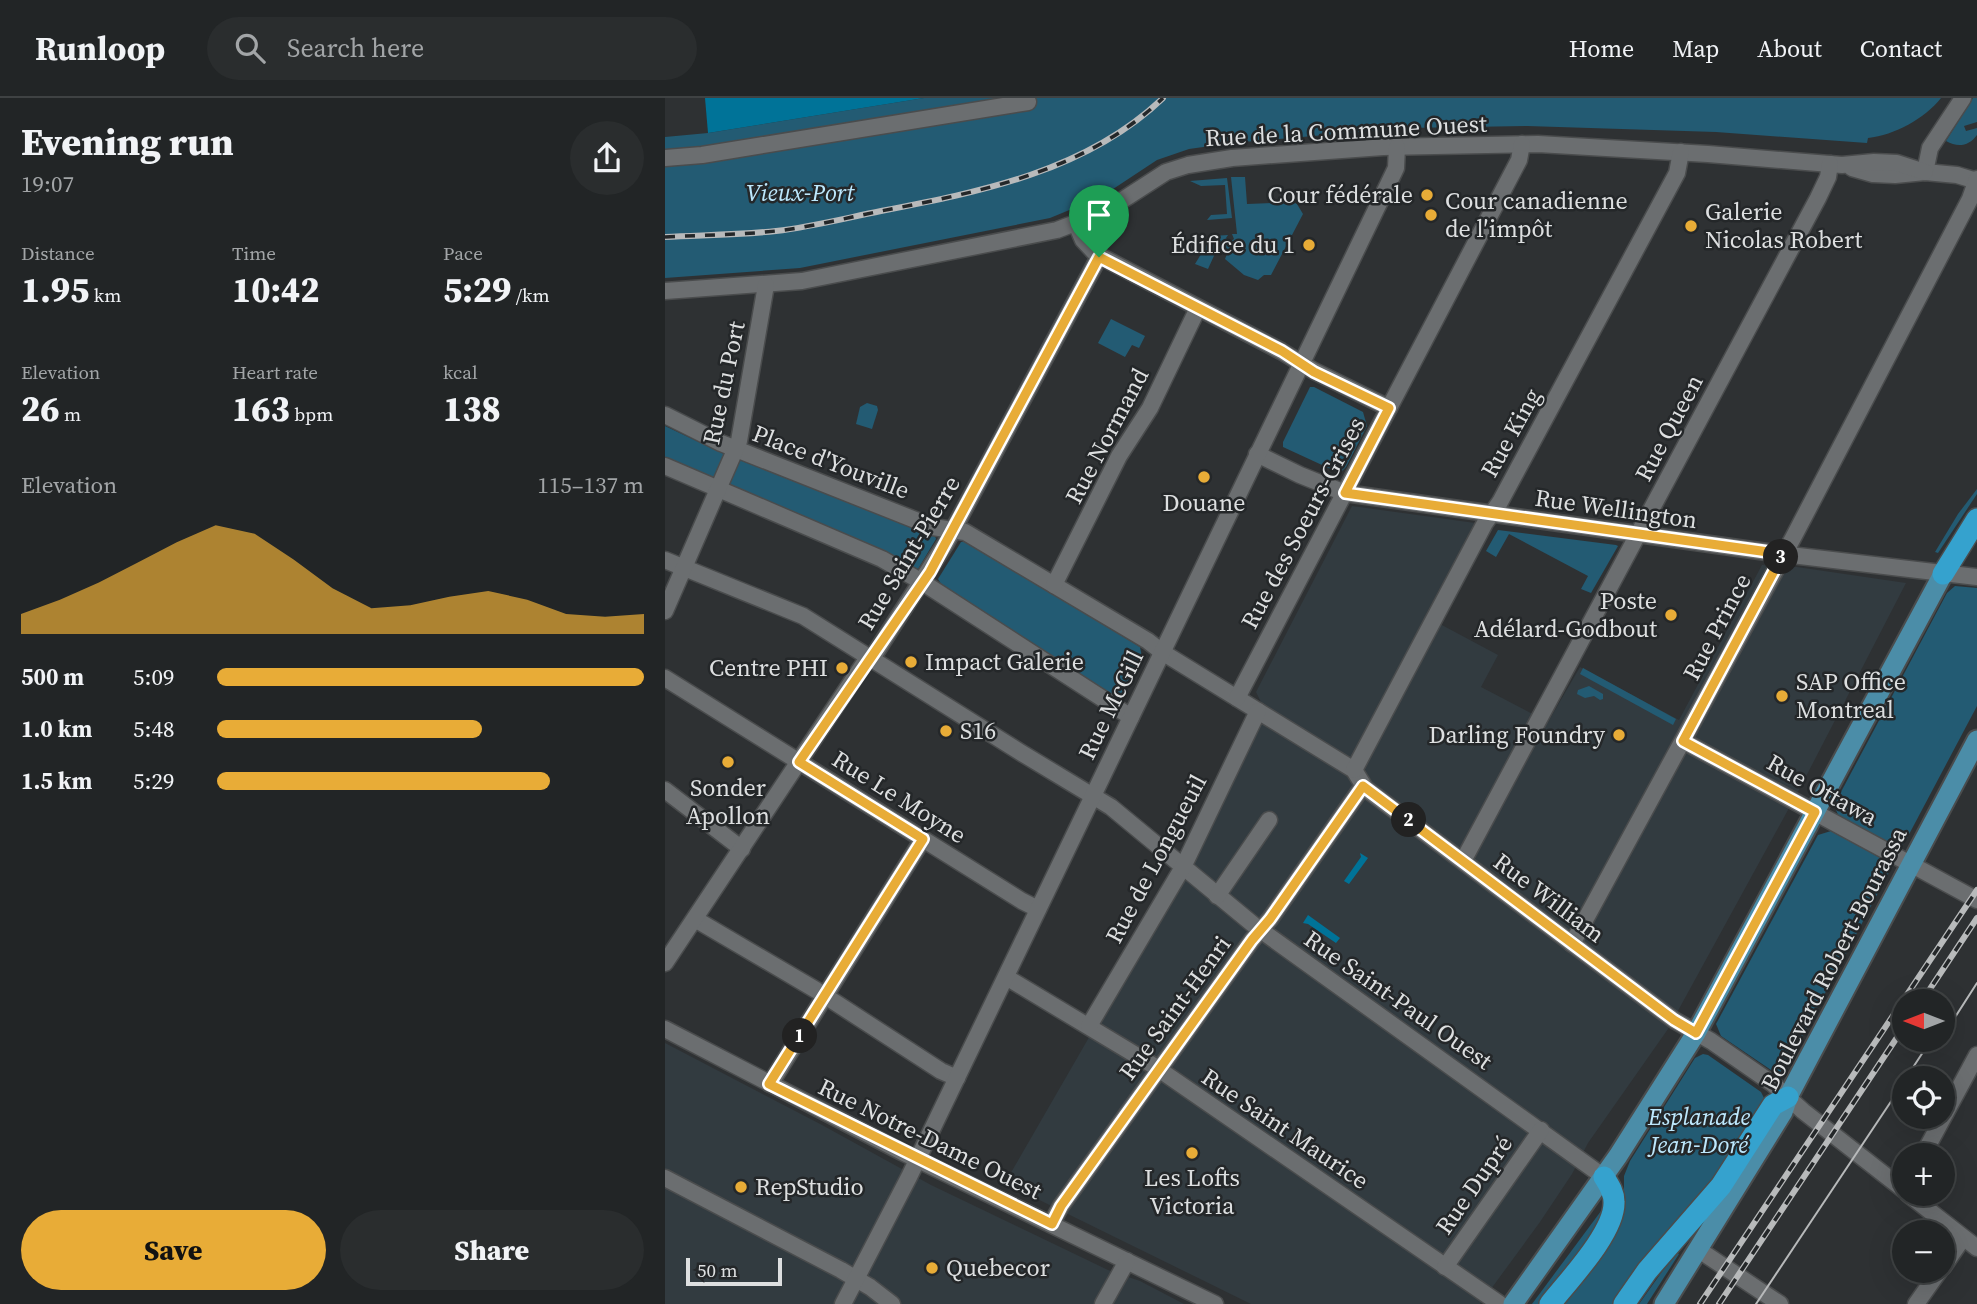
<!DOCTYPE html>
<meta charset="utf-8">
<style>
body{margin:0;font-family:"Source Serif 4",serif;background:#2a2d2e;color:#f1f3f6;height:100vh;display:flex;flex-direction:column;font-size:26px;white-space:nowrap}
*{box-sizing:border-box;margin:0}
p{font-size:23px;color:#a2a5a7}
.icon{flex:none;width:38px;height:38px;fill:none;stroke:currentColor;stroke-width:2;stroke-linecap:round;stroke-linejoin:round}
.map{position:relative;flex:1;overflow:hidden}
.drawer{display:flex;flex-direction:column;background:#222526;width:665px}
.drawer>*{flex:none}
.needle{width:46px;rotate:270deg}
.controls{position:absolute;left:1227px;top:891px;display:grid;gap:14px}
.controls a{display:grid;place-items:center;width:63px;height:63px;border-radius:50%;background:#222526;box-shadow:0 7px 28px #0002,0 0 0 2px #3f4243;font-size:35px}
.scale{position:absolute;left:21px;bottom:18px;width:96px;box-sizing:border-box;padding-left:7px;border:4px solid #dddfe0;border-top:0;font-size:19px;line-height:24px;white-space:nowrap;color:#dddfe0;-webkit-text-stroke:5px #242729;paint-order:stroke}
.pin{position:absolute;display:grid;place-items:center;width:60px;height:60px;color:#fff;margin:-72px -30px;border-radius:50% 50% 50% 0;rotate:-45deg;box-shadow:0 0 7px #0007}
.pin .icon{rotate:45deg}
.km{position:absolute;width:35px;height:35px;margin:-18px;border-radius:50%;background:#222;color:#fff;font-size:19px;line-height:35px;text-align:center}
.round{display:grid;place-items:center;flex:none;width:74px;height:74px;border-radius:37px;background:#2a2d2e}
.head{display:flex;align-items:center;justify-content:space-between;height:119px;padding:0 21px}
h1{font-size:38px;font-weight:800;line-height:52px}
.stats{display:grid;grid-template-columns:repeat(3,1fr);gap:10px;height:119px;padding:7px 21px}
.stats div{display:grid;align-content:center}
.stats b{font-size:35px;font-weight:800}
.stats small{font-size:19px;font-weight:400}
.stats p{font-size:19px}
.chart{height:196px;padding:14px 21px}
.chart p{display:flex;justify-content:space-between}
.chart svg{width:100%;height:126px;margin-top:7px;fill:#e8ac37;opacity:.7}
.primary-button{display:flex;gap:14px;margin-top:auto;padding:14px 21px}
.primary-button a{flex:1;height:80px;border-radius:42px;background:#e8ac37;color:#111;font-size:28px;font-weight:800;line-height:80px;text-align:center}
.primary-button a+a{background:#2a2d2e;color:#f1f3f6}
ul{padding:0 21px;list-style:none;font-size:23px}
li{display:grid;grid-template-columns:112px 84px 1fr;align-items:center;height:52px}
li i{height:18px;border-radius:9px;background:#e8ac37}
header{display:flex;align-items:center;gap:42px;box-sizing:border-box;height:98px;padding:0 35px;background:#222526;border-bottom:2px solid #3f4243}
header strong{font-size:33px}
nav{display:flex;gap:38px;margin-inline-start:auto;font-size:24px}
.search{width:490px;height:63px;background:#2a2d2e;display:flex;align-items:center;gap:18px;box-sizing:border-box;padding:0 24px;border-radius:38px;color:#a2a5a7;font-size:26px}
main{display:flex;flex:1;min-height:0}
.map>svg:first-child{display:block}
.built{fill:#323b40}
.green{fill:#235b73}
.water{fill:#007398}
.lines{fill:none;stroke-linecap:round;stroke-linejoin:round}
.minor-casing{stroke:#4a4c4d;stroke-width:19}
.major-casing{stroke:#4a4c4d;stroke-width:23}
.highway-casing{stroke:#4a4c4d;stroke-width:24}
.minor{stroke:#6b6e70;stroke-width:16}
.major{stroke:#4b8da8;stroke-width:19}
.highway{stroke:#35a2ce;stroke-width:21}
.tram{stroke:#b8babb;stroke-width:2}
.rail-casing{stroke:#b8babb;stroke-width:6}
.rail{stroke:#242729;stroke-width:3.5;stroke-dasharray:10;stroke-linecap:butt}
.route-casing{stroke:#fff;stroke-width:14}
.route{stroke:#e8ac37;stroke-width:9}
.poi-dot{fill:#e8ac37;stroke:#242729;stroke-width:2.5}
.labels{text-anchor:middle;stroke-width:5;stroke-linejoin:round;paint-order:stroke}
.street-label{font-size:24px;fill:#dddfe0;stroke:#242729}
.park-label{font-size:24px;font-style:italic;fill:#bde8fd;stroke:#242729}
.poi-label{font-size:24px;fill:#dddfe0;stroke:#242729;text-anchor:start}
</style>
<header>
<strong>Runloop</strong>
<div class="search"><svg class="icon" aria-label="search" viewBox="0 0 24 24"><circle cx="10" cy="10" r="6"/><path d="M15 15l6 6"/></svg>Search here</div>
<nav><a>Home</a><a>Map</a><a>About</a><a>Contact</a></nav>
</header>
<main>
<section class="drawer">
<div class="head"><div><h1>Evening run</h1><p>19:07</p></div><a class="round"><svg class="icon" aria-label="share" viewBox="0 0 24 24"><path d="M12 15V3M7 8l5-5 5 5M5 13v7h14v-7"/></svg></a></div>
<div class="stats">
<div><p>Distance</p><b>1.95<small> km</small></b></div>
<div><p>Time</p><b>10:42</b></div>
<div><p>Pace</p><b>5:29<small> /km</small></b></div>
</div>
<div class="stats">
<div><p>Elevation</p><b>26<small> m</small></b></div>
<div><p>Heart rate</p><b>163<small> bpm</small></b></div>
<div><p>kcal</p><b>138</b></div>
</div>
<div class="chart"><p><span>Elevation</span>115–137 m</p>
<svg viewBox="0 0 160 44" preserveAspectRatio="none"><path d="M0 44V37L10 32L20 26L30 19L40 12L50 6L60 9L70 18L80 28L90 35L100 34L110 31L120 29L130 32L140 37L150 38L160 37V44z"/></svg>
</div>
<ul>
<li><b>500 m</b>5:09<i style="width:100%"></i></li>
<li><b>1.0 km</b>5:48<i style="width:62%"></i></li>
<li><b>1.5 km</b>5:29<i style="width:78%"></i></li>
</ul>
<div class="primary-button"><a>Save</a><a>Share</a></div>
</section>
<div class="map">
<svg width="1312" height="1206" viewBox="0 0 1312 1206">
<rect width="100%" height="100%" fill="#2e3133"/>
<g class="built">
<path d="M 687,408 L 810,425 L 760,518 L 833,557 L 816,589 L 883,624 L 915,569 L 1014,622 L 1097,467 L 1125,468 L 1241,485 L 1135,690 L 1003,931 L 923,1045 L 907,1076 L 875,1124 L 815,1206 L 586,1206 L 340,1085 L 524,766 L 515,759 L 596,604 L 591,594 Z"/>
<path d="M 0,945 L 157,1027 L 266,1087 L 443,1172 L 475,1183 L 519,1206 L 0,1206 Z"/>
</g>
<g class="green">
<path d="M 259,0 L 1276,0 C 1259,21 1230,37 1203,40 L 1202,45 L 1051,34 L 862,28 L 741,30 L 567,45 L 524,51 L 492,62 L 436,99 L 385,120 L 135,170 L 0,180 L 0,39 L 43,35 Z"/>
<path d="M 1308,0 L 1312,0 L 1312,24 L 1299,28 L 1301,33 L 1312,30 L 1312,37 C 1304,48 1293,50 1281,43 Z"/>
<path d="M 566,79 L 580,79 L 582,106 L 628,104 L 632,106 L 638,116 L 606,177 L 599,177 L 593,182 L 579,177 L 560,161 L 564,151 L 553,149 L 543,171 L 530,166 L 547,138 L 563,137 L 561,140 L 565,144 L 569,141 L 567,136 L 572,136 Z"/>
<path d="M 562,80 L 567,120 L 542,122 L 546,117 L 562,116 L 560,87 L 536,88 L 525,83 Z"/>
<path d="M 446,221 L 480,238 L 474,250 L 467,247 L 460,259 L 433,245 Z"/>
<path d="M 645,289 L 649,289 L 698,314 L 702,328 L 681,369 L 676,374 L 670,373 L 618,349 L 618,344 Z"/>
<path d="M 202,305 L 212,308 L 213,312 L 207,331 L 191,326 L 195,309 Z"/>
<path d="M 0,328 L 59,356 L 270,438 L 271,441 L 253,471 L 212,450 L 0,361 Z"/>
<path d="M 1312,391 L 1312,396 L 1273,455 L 1270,454 L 1293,416 Z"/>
<path d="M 833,432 L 951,447 L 953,448 L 926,495 L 916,491 L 923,478 L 844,436 L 831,459 L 821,453 Z"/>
<path d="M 296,444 L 303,444 L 475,549 L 477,559 L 457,599 L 452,601 L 278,489 L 273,481 Z"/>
<path d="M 1290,488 L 1312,490 L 1312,608 L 1241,742 L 1236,748 L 1231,749 L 1174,719 L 1169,707 L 1282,495 Z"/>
<path d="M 918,570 L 1011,621 L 1008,627 L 915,576 Z"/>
<path d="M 924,588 L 938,596 L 938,601 L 935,602 L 929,598 L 920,600 L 912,596 L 913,592 Z"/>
<path d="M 1166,733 L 1221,763 L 1224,768 L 1224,774 L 1121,969 L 1115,974 L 1109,974 L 1056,938 L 1051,926 L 1153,737 Z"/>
<path d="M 1038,956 L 1043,957 L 1096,994 L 1100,1002 L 1068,1059 L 963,1185 L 949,1206 L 896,1206 L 959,1101 L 959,1078 L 965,1063 L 1030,960 Z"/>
<path d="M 939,1109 L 933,1128 L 876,1206 L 867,1206 Z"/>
<path d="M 1011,1154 L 1014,1156 L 982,1206 L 974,1206 Z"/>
</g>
<g class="water">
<path d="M 40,0 L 259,0 L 43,35 Z"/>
<path d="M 695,755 L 703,760 L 684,786 L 679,783 L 696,759 Z"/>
<path d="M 643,817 L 675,840 L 671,845 L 643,826 L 638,825 Z"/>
</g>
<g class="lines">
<g class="minor-casing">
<g id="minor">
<path d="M 0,60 L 37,57 L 363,4"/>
<path d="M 1187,70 L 1208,76 L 1230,77 L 1260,74 L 1292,77 L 1312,83"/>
<path d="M 1260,74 L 1265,50 L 1298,0"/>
<path d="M 411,126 L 418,142 L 431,156 L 616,253 L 649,273 L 724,310"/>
<path d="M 0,193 L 137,183 L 392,132 L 439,114 L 501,74 L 523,67 L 567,60 L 718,49 L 873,46 L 1043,56 L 1177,67 L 1209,64 L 1232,65 L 1260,74"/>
<path d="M 0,317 L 56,345 L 268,429 L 300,434 L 483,543 L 497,554 L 689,672 L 700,690 L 1009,922 L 1046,943 L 1108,986 L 1138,1013 L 1239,1092"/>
<path d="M 592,356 L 635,377 L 680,395 L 1109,455 L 1312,479"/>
<path d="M 0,368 L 217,461 L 257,484 L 466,619"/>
<path d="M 0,462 L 138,518 L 355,654 L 446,709 L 590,828 L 939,1079"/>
<path d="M 389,487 L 454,358 L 485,310 L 533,210"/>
<path d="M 0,513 L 74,343 L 101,187"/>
<path d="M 0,580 L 357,803 L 373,811"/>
<path d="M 572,600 L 854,62 L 857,46"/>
<path d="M 1018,643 L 1312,802"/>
<path d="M 689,672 L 820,425 L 835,404 L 1012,75 L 1016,54"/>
<path d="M 0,692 L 77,751"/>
<path d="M 798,763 L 1153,100 L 1163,79 L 1165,66"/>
<path d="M 552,798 L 604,722"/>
<path d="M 30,821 L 151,892 L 276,973 L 292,980"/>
<path d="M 907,846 L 1128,440 L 1305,101 L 1312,81"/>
<path d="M 0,865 L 198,567 L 211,554 L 281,445 L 434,159"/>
<path d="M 341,879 L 489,968 L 835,1206"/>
<path d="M 424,928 L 518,769 L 593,613"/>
<path d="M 0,931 L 237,1054 L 550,1206"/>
<path d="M 105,986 L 258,741"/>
<path d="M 1258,1057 L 1312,957"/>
<path d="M 0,1080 L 176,1172 L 205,1189 L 227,1206"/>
<path d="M 1243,1096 L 1312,1150"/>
<path d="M 386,1126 L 396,1108 L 587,842 L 605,821 L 698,688"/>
<path d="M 1034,1152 L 1115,1206"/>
<path d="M 780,1169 L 876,1032"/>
<path d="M 1278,1169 L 1298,1140"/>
<path d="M 178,1206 L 244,1079 L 731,70 L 732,49"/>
<path d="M 438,1206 L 462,1163"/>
<path d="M 1251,1206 L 1275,1172"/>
</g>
</g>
<g class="major-casing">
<g id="major">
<path d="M 848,1206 L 953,1058 L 1031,935 L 1278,476"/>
<path d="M 999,1206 L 1118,1014 L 1123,999 L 1312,642"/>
</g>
</g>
<g class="highway-casing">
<g id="highway">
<path d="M 1278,476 L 1312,421"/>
<path d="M 885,1206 C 904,1182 950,1134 949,1104 C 949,1094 944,1087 939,1079"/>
<path d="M 959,1206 L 982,1173 L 1056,1088 L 1108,1007 L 1123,999"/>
</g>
</g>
<use href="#minor" class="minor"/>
<use href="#major" class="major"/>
<use href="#highway" class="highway"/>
<g class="tram">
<path d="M 1278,938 L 1312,885"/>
<path d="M 1241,980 L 1266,942"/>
<path d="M 1091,1206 L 1239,984"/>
</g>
<g class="rail-casing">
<g id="rail">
<path d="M 0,139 C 37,137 74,137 111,133 C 146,129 181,120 216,113 C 315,94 422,73 498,0"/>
<path d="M 1257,903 L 1312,820"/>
<path d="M 1035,1206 L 1312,792"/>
<path d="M 1054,1206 L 1239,929"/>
</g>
</g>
<use href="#rail" class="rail"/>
</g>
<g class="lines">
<g class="route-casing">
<path id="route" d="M 434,159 L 617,253 L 649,274 L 724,310 L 680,395 L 1118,456 L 1018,643 L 1150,714 L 1031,935 L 1009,922 L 698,688 L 605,821 L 587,842 L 396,1108 L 387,1126 L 104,986 L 258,741 L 134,664 L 265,474 Z"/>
</g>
<use href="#route" class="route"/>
</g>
<g class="poi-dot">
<circle cx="762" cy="97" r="7"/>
<circle cx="766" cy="117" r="7"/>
<circle cx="1026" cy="128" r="7"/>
<circle cx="644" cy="147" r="7"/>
<circle cx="539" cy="379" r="7"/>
<circle cx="1006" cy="517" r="7"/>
<circle cx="246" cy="564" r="7"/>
<circle cx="177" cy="570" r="7"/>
<circle cx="1117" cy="598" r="7"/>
<circle cx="281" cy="633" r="7"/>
<circle cx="954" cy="637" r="7"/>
<circle cx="63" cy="664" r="7"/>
<circle cx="527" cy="1055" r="7"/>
<circle cx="76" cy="1089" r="7"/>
<circle cx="267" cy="1170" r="7"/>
</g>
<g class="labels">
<g class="street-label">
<text transform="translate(681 33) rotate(-3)" y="8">Rue de la Commune Ouest</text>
<text transform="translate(59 285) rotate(-78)" y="8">Rue du Port</text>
<text transform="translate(1004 330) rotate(-62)" y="8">Rue Queen</text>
<text transform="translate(846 335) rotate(-61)" y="8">Rue King</text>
<text transform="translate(442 338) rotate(-62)" y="8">Rue Normand</text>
<text transform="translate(166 364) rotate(21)" y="8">Place d'Youville</text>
<text transform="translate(951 411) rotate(8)" y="8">Rue Wellington</text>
<text transform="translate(638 425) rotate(-62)" y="8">Rue des Soeurs-Grises</text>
<text transform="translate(244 455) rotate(-59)" y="8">Rue Saint-Pierre</text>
<text transform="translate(1052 529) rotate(-62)" y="8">Rue Prince</text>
<text transform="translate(446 607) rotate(-64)" y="8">Rue McGill</text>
<text transform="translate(1157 692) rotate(29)" y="8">Rue Ottawa</text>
<text transform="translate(234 699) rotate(32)" y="8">Rue Le Moyne</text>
<text transform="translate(491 761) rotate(-62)" y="8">Rue de Longueuil</text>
<text transform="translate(884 800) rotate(37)" y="8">Rue William</text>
<text transform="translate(1169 861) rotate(-63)" y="8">Boulevard Robert-Bourassa</text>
<text transform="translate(733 902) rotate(35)" y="8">Rue Saint-Paul Ouest</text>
<text transform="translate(510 910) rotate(-54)" y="8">Rue Saint-Henri</text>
<text transform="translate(620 1031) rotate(34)" y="8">Rue Saint Maurice</text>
<text transform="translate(265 1041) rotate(26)" y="8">Rue Notre-Dame Ouest</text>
<text transform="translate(809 1087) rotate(-55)" y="8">Rue Dupré</text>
</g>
<g class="park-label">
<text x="135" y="103">Vieux-Port</text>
<text x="1034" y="1027">Esplanade<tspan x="1034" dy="28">Jean-Doré</tspan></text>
</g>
<g class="poi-label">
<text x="748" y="105" text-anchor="end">Cour fédérale</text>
<text x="780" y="111">Cour canadienne<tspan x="780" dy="28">de l′impôt</tspan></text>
<text x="1040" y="122">Galerie<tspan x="1040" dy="28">Nicolas Robert</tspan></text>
<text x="630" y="155" text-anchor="end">Édifice du 1</text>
<text x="539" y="413" text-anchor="middle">Douane</text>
<text x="992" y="511" text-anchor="end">Poste<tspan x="992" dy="28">Adélard-Godbout</tspan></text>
<text x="260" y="572">Impact Galerie</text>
<text x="163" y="578" text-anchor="end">Centre PHI</text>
<text x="1131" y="592">SAP Office<tspan x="1131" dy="28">Montreal</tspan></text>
<text x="295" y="641">S16</text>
<text x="940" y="645" text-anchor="end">Darling Foundry</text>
<text x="63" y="698" text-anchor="middle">Sonder<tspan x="63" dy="28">Apollon</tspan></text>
<text x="527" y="1088" text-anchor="middle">Les Lofts<tspan x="527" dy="28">Victoria</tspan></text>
<text x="90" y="1097">RepStudio</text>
<text x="281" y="1178">Quebecor</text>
</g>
</g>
</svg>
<div class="controls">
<a><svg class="needle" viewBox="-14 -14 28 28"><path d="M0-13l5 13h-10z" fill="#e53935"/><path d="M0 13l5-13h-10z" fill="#a2a5a7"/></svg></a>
<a><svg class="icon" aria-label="locate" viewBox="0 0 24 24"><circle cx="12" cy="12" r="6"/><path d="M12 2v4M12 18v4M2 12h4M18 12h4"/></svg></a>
<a>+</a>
<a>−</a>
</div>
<div class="scale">50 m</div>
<div class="pin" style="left:434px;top:159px;background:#1e9e55"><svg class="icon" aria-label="arrive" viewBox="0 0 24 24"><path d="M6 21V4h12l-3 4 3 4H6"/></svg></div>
<b class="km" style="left:135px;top:938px">1</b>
<b class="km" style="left:744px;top:722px">2</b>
<b class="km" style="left:1116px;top:459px">3</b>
</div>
</main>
